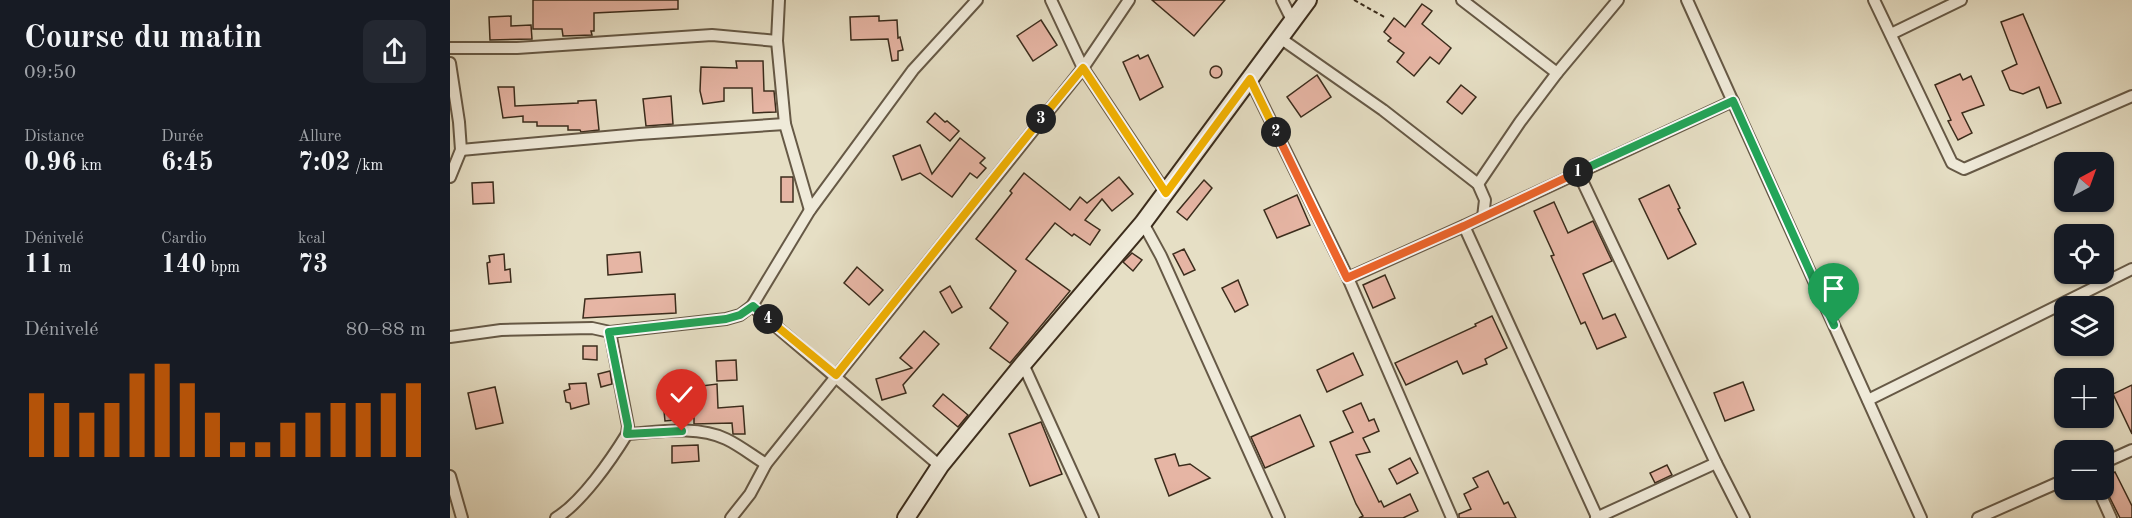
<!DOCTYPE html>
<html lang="fr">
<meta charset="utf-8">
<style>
body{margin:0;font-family:"Old Standard TT",serif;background:#242831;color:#f1f3f6;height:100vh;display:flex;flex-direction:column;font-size:22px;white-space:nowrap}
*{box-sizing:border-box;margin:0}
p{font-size:20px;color:#9ea1a6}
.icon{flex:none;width:33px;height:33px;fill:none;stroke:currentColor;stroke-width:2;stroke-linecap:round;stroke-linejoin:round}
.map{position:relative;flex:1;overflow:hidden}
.drawer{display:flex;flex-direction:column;background:#171b24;width:450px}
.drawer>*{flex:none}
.needle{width:39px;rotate:41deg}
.tools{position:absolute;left:1604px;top:152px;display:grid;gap:12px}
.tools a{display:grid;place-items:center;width:60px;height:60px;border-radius:12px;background:#171b24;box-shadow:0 2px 4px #0004;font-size:30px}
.pin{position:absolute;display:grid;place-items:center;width:51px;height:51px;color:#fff;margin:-62px -26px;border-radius:50% 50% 50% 0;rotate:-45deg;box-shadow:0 0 6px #0007}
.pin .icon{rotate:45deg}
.km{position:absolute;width:30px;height:30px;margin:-15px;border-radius:50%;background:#222;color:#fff;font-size:16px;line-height:30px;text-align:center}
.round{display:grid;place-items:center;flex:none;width:63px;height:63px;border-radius:12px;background:#242831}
.head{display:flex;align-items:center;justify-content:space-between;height:102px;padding:0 24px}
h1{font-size:33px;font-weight:800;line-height:45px}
.figures{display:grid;grid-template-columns:repeat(3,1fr);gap:9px;height:102px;padding:6px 24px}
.figures div{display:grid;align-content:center}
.figures b{font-size:26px;font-weight:800}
.figures small{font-size:16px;font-weight:400}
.figures p{font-size:16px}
.chart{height:168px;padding:12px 24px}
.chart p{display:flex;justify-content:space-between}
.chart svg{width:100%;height:108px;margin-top:6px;stroke:#b45309;stroke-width:6}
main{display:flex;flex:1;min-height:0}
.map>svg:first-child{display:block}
.building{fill:#e6b5a4;stroke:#3b2c1c;stroke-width:1.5}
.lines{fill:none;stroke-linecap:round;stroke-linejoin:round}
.street-casing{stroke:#665946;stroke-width:14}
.secondary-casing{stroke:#3b2c1c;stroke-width:20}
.path{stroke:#3b2c1c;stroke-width:2;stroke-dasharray:4.5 3;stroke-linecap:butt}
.street{stroke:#efead9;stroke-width:10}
.secondary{stroke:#efead9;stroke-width:16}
.split-1-casing{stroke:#fff;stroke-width:12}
.split-2-casing{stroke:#fff;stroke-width:12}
.split-3-casing{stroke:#fff;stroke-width:12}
.split-4-casing{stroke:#fff;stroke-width:12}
.split-5-casing{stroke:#fff;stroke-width:12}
.split-1{stroke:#22a559;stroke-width:8}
.split-2{stroke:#f0652b;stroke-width:8}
.split-3{stroke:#f5b400;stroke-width:8}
.split-4{stroke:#f5b400;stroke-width:8}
.split-5{stroke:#22a559;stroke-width:8}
</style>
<main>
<section class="drawer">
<div class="head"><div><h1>Course du matin</h1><p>09:50</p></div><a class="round"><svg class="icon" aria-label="share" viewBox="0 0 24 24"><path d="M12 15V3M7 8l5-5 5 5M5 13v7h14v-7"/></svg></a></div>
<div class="figures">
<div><p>Distance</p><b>0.96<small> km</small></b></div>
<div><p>Durée</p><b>6:45</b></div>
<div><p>Allure</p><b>7:02<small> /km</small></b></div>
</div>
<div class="figures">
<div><p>Dénivelé</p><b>11<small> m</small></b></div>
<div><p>Cardio</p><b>140<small> bpm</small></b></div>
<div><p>kcal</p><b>73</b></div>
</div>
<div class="chart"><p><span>Dénivelé</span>80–88 m</p>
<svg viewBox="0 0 160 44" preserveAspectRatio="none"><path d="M5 44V18M15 44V22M25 44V26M35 44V22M45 44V10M55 44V6M65 44V14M75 44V26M85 44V38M95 44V38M105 44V30M115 44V26M125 44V22M135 44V22M145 44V18M155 44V14"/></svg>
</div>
</section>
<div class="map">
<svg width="1682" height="518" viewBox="0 0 1682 518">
<rect width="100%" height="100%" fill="#e6dfc5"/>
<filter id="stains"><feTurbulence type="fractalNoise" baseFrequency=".00333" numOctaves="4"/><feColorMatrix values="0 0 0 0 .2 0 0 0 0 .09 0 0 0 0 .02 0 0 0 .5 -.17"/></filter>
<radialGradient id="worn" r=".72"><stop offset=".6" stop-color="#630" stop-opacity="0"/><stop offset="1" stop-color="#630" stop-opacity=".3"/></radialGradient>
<g class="building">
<path d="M 83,0 L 228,0 L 228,9 L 144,13 L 144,31 L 141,31 L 142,35 L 113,36 L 112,29 L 83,29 Z"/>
<path d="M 702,0 L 775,0 L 744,36 Z"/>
<path d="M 972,4 L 982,11 L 972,24 L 1001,48 L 989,64 L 980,57 L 964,76 L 947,62 L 954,53 L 938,41 L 941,38 L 934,32 L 944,18 L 955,27 Z"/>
<path d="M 1573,14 L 1611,103 L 1597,108 L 1589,87 L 1573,94 L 1560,90 L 1552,71 L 1567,64 L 1551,22 Z"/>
<path d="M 61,16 L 61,26 L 81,25 L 82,39 L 40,40 L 39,17 Z"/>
<path d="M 429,16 L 429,21 L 447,20 L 448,38 L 450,37 L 453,50 L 448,51 L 448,60 L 442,61 L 438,39 L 401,40 L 400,17 Z"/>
<path d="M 591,20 L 607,45 L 583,61 L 567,36 Z"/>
<path d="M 688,55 L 690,59 L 698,55 L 713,87 L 690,100 L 673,62 Z"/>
<path d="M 286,61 L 313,61 L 314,91 L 324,91 L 326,112 L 303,113 L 302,88 L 274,88 L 274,101 L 253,104 L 250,91 L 251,67 L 287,68 Z"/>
<circle cx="766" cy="72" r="6"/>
<path d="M 1510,74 L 1513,80 L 1521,76 L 1534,105 L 1512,113 L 1522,133 L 1508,140 L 1498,121 L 1501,120 L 1485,85 Z"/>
<path d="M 867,75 L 881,97 L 851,117 L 837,97 Z"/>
<path d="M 1011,85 L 1026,97 L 1012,114 L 997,102 Z"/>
<path d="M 48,87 L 64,87 L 65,106 L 128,103 L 128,101 L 146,100 L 149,130 L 131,132 L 130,130 L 118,130 L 118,126 L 87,126 L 87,122 L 73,122 L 73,116 L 53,118 Z"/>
<path d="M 221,96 L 223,124 L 196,126 L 193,99 Z"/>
<path d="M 485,113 L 495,122 L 497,121 L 509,131 L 500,141 L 477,122 Z"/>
<path d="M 510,138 L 535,158 L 530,163 L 536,168 L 527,178 L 520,173 L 502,197 L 470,173 L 452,180 L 443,156 L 470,145 L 482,174 Z"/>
<path d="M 574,173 L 620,210 L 630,197 L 637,203 L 669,177 L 683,194 L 662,211 L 652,199 L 635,220 L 650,230 L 640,245 L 624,234 L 622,236 L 605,223 L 576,259 L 620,291 L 560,363 L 540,348 L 558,323 L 540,308 L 566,271 L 526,239 L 562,193 L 560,191 Z"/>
<rect x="331" y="177" width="12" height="25"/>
<path d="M 754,180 L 762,188 L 737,220 L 727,212 Z"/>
<path d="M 43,182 L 44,203 L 23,204 L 22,183 Z"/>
<path d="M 1219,185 L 1230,208 L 1228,209 L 1246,244 L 1218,259 L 1189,199 Z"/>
<path d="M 847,195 L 860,225 L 827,238 L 814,210 Z"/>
<path d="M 1104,202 L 1118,233 L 1143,221 L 1162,261 L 1133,274 L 1153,319 L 1165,314 L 1176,337 L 1147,349 L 1135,322 L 1131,324 L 1113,283 L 1101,256 L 1104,255 L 1084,211 Z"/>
<path d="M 734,249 L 745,270 L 734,275 L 723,254 Z"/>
<path d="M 190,252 L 192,272 L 158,275 L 157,255 Z"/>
<path d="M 682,253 L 692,260 L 683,271 L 673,262 Z"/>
<path d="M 54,254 L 55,270 L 60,269 L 61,282 L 39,284 L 37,263 L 40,262 L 39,256 Z"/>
<path d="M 407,267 L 433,290 L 419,305 L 394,283 Z"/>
<path d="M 935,275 L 945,298 L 923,308 L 913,285 Z"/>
<path d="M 788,280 L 798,305 L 785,312 L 772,288 Z"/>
<path d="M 500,286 L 512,307 L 502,313 L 490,292 Z"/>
<path d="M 225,294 L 226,313 L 133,318 L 135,299 Z"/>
<path d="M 1042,316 L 1057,348 L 1035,359 L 1037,364 L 1013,374 L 1007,361 L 956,385 L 945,363 L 1026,326 L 1025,324 Z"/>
<path d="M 474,331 L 489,344 L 453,385 L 456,393 L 432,400 L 426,379 L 462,368 L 450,358 Z"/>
<path d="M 133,346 L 147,346 L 147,360 L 133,359 Z"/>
<path d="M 903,353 L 913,375 L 877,392 L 867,370 Z"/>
<path d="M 286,360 L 287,380 L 267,381 L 266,361 Z"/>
<path d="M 160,371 L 162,384 L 151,387 L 148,374 Z"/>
<path d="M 1293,382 L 1304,410 L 1275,421 L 1264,393 Z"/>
<path d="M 136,383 L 139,404 L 121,409 L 120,403 L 116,402 L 114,391 L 120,389 L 119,384 Z"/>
<path d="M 267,384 L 268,408 L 293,406 L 295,434 L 283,434 L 282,423 L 244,424 L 244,418 L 215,421 L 212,391 Z"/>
<path d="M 1682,385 L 1682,434 L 1663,394 Z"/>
<path d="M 45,387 L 53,423 L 26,429 L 18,393 Z"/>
<path d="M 493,394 L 518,415 L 508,427 L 483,406 Z"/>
<path d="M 911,403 L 919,421 L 924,419 L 929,431 L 913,438 L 920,452 L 906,455 L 929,502 L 931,501 L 934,507 L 960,494 L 968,511 L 953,518 L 909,518 L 913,516 L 906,504 L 880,442 L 903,432 L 893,411 Z"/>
<path d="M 850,415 L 864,446 L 815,468 L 801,437 Z"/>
<path d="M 591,422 L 612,474 L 580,486 L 559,434 Z"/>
<path d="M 248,445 L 249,461 L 222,463 L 222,446 Z"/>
<path d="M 725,454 L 729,466 L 740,464 L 760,478 L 719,496 L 705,459 Z"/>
<path d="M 960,458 L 968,473 L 947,484 L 939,469 Z"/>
<path d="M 1217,465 L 1222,475 L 1205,483 L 1200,473 Z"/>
<path d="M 1038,471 L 1054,504 L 1058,502 L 1066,518 L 1009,518 L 1009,514 L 1021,509 L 1014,494 L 1028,487 L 1023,478 Z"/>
<path d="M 1665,472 L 1682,506 L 1682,518 L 1670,518 L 1653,484 L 1653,478 Z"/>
</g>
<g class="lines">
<g class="street-casing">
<g id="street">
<path d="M 329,0 L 327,41 L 335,124 L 360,210"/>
<path d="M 601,0 L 633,68 L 716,193"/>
<path d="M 832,0 L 842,20"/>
<path d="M 1012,0 L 1107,73"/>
<path d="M 1237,0 L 1471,518"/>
<path d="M 1424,0 L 1502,163 L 1514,169 L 1682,96"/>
<path d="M 1441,34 L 1511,0"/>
<path d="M 830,38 L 933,110 L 1028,184 L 1035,200 L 1033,217"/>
<path d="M 0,48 L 67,48 L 262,35 L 327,41"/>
<path d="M 0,63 L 9,122 L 11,150 L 0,177"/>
<path d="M 800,79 L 898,278 L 1002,518"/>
<path d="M 11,150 L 189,134 L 335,124"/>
<path d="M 1128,172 L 1266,463 L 1294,518"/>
<path d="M 1028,184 L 1070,122 L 1107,73 L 1168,0"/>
<path d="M 693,223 L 711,256 L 829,518"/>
<path d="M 1014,226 L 1147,517"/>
<path d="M 898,278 L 1014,226 L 1283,101"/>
<path d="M 302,306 L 490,466"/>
<path d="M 160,332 L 276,319 L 290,315 L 302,306 L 360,210 L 463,70 L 527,0"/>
<path d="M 0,337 L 51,330 L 142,328 L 160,332 L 178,426 L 177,434 C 161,460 132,502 106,518"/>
<path d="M 573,364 L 643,518"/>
<path d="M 1418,400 L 1682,269"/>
<path d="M 177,434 C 208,432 246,425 276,439 C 289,445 303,456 316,464"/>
<path d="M 1653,463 L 1682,450"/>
<path d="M 0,476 L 12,518"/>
<path d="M 1648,489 L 1661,518"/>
<path d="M 281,518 L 300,494 L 316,464 L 633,68 L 679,0"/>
<path d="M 1146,518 L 1266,463"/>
<path d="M 1528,518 L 1614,480"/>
</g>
</g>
<g class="secondary-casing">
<path id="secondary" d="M 456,518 L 490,466 L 573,364 L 693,223 L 858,0"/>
</g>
<path class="path" d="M 904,0 L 936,18"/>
<use href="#street" class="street"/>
<use href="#secondary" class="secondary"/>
</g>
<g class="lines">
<g class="split-1-casing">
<path id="split-1" d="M 1128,172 L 1283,101 L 1384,325"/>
</g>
<g class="split-2-casing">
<path id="split-2" d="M 826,132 L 897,278 L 1014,226 L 1128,172"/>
</g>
<g class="split-3-casing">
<path id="split-3" d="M 591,119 L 633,68 L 716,193 L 800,79 L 826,132"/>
</g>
<g class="split-4-casing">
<path id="split-4" d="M 318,319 L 386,375 L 591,119"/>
</g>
<g class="split-5-casing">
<path id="split-5" d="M 232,431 L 177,434 L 178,426 L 159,332 L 276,319 L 290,315 L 303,306 L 318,319"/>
</g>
<use href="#split-1" class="split-1"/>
<use href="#split-2" class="split-2"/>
<use href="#split-3" class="split-3"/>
<use href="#split-4" class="split-4"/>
<use href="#split-5" class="split-5"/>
</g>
<rect width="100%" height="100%" filter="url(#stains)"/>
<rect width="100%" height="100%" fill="url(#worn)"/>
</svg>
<div class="tools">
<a><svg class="needle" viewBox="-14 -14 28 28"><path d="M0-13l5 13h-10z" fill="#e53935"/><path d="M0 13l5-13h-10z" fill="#9ea1a6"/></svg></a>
<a><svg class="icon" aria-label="locate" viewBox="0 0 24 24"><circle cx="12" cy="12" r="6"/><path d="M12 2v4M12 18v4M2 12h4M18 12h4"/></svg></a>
<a><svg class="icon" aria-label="layers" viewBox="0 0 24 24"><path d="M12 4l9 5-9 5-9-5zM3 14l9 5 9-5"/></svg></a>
<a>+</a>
<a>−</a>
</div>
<div class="pin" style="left:1384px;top:325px;background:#1e9e55"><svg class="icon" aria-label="arrive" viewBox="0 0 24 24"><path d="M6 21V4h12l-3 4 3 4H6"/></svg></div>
<div class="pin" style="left:232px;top:431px;background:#d93025"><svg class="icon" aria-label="check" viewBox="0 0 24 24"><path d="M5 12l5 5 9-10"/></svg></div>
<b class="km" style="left:1128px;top:172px">1</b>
<b class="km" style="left:826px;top:132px">2</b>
<b class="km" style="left:591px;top:119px">3</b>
<b class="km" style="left:318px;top:319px">4</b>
</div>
</main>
